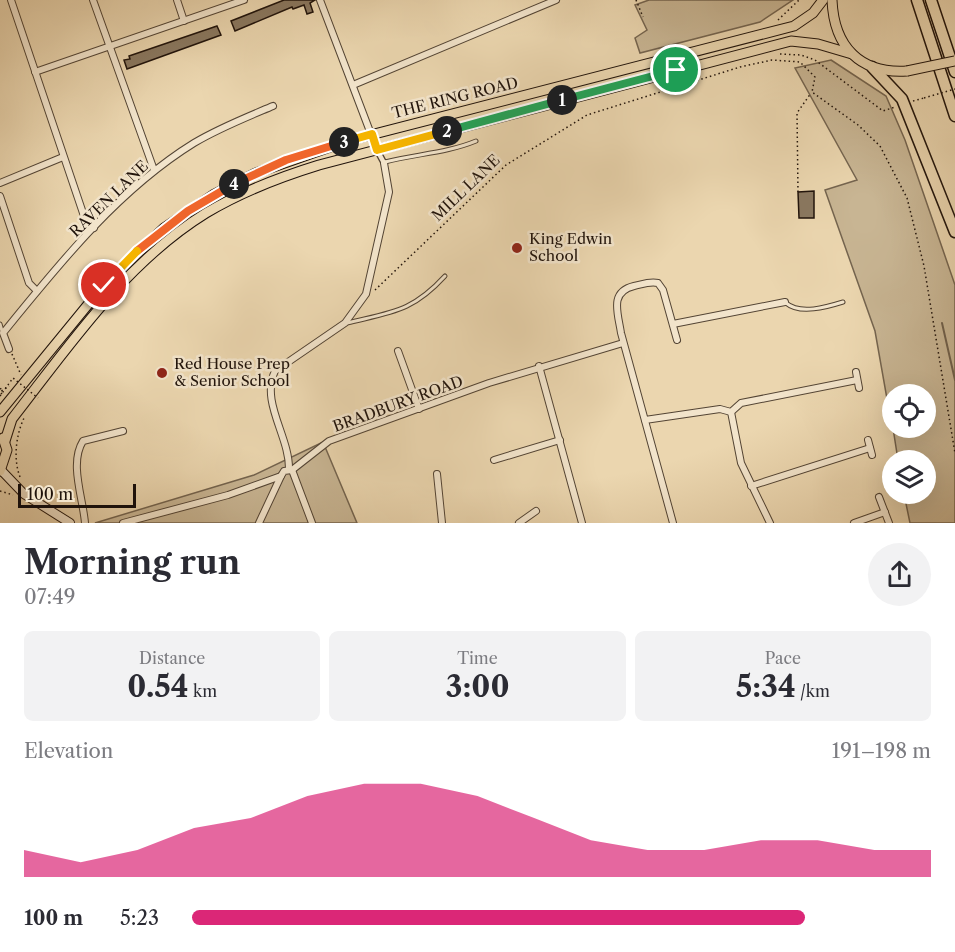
<!DOCTYPE html>
<meta charset="utf-8">
<style>
body{margin:0;font-family:"Libre Caslon Text",serif;background:#f2f2f3;color:#2b2b33;height:100vh;display:flex;flex-direction:column;font-size:22px;white-space:nowrap}
*{box-sizing:border-box;margin:0}
p{font-size:20px;color:#7c7c81}
.icon{flex:none;width:33px;height:33px;fill:none;stroke:currentColor;stroke-width:2;stroke-linecap:round;stroke-linejoin:round}
.map{position:relative;height:523px;overflow:hidden}
.sheet{display:flex;flex-direction:column;background:#fff;flex:1}
.sheet>*{flex:none}
.controls{position:absolute;left:882px;top:384px;display:grid;gap:12px}
.controls a{display:grid;place-items:center;width:54px;height:54px;border-radius:50%;background:#fff;box-shadow:0 6px 24px #0002;font-size:30px}
.scale{position:absolute;left:18px;bottom:15px;width:118px;box-sizing:border-box;padding-left:6px;border:3px solid #20130b;border-top:0;font-size:16px;line-height:21px;white-space:nowrap;color:#20130b;-webkit-text-stroke:4px #f2e4cb;paint-order:stroke}
.pin{position:absolute;display:grid;place-items:center;width:51px;height:51px;color:#fff;margin:-26px;border:3px solid #fff;border-radius:50%;box-shadow:0 2px 6px #0007}
.km{position:absolute;width:30px;height:30px;margin:-15px;border-radius:50%;background:#222;color:#fff;font-size:16px;line-height:30px;text-align:center}
.round{display:grid;place-items:center;flex:none;width:63px;height:63px;border-radius:32px;background:#f2f2f3}
.headline{display:flex;align-items:center;justify-content:space-between;height:102px;padding:0 24px}
h1{font-size:33px;font-weight:700;line-height:45px}
.figures{display:grid;grid-template-columns:repeat(3,1fr);gap:9px;height:102px;padding:6px 24px}
.figures div{display:grid;align-content:center;border-radius:9px;background:#f2f2f3;text-align:center}
.figures b{font-size:30px;font-weight:700}
.figures small{font-size:16px;font-weight:400}
.figures p{font-size:16px}
.chart{height:168px;padding:12px 24px}
.chart p{display:flex;justify-content:space-between}
.chart svg{width:100%;height:108px;margin-top:6px;fill:#db2777;opacity:.7}
ul{padding:0 24px;list-style:none;font-size:20px}
li{display:grid;grid-template-columns:96px 72px 1fr;align-items:center;height:45px}
li i{height:15px;border-radius:8px;background:#db2777}
.map>svg:first-child{display:block}
.green{fill:#c8b593;stroke:#74644f;stroke-width:1.5}
.lines{fill:none;stroke-linecap:round;stroke-linejoin:round}
.stream{stroke:#70604c;stroke-width:2}
.building{fill:#8a7860;stroke:#20130b;stroke-width:1.5}
.service-casing{stroke:#534434;stroke-width:5}
.pedestrian-casing{stroke:#534434;stroke-width:7}
.minor-casing{stroke:#534434;stroke-width:8}
.secondary-casing{stroke:#20130b;stroke-width:10}
.primary-casing{stroke:#20130b;stroke-width:11}
.trunk-casing{stroke:#20130b;stroke-width:13}
.path{stroke:#20130b;stroke-width:1.5;stroke-dasharray:1.5 3;stroke-linecap:butt}
.service{stroke:#f2e4cb;stroke-width:3}
.pedestrian{stroke:#f2e4cb;stroke-width:4.5}
.minor{stroke:#f2e4cb;stroke-width:6}
.secondary{stroke:#f2e4cb;stroke-width:8}
.primary{stroke:#ebd6af;stroke-width:9}
.trunk{stroke:#ebd6af;stroke-width:10}
.primary-bridge-casing{stroke:#20130b;stroke-width:11;stroke-linecap:butt}
.path-bridge{stroke:#20130b;stroke-width:1.5;stroke-dasharray:1.5 3;stroke-linecap:butt}
.primary-bridge{stroke:#ebd6af;stroke-width:9}
.split-1-casing{stroke:#fff;stroke-width:12}
.split-2-casing{stroke:#fff;stroke-width:12}
.split-3-casing{stroke:#fff;stroke-width:12}
.split-4-casing{stroke:#fff;stroke-width:12}
.split-5-casing{stroke:#fff;stroke-width:12}
.split-6-casing{stroke:#fff;stroke-width:12}
.split-1{stroke:#22a559;stroke-width:8}
.split-2{stroke:#22a559;stroke-width:8}
.split-3{stroke:#f5b400;stroke-width:8}
.split-4{stroke:#f0652b;stroke-width:8}
.split-5{stroke:#f0652b;stroke-width:8}
.split-6{stroke:#f5b400;stroke-width:8}
.poi-dot{fill:#8f2418;stroke:#f2e4cb;stroke-width:2}
.labels{text-anchor:middle;stroke-width:5;stroke-linejoin:round;paint-order:stroke}
.street-label{font-size:15px;fill:#20130b;stroke:#f2e4cb}
.poi-label{font-size:15px;fill:#20130b;stroke:#f2e4cb;text-anchor:start}
</style>
<div class="map">
<svg width="955" height="523" viewBox="0 0 955 523">
<rect width="100%" height="100%" fill="#ebd6af"/>
<filter id="stains"><feTurbulence type="fractalNoise" baseFrequency=".00333" numOctaves="4"/><feColorMatrix values="0 0 0 0 .2 0 0 0 0 .09 0 0 0 0 .02 0 0 0 .5 -.17"/></filter>
<radialGradient id="worn" r=".72"><stop offset=".6" stop-color="#630" stop-opacity="0"/><stop offset="1" stop-color="#630" stop-opacity=".3"/></radialGradient>
<g class="green">
<path d="M 649,0 L 793,0 L 760,22 L 640,53 L 635,38 L 647,30 L 635,5 Z"/>
<path d="M 831,60 L 886,96 L 905,140 L 955,285 L 955,523 L 910,523 L 904,494 L 926,494 L 926,460 L 898,460 L 893,428 L 926,428 L 926,394 L 892,394 L 892,427 L 875,331 L 825,190 L 857,180 L 795,68 Z"/>
<path d="M 323,442 L 357,523 L 95,523 L 254,475 Z"/>
</g>
<g class="lines">
<path class="stream" d="M 942,323 L 955,380"/>
</g>
<g class="building">
<path d="M 284,0 L 315,0 L 310,3 L 313,12 L 307,14 L 304,5 L 293,9 L 292,7 L 235,31 L 231,21 Z"/>
<path d="M 217,26 L 221,35 L 127,69 L 124,60 L 130,59 L 129,56 Z"/>
<path d="M 814,191 L 814,218 L 799,218 L 798,192 Z"/>
</g>
<g class="lines">
<g class="service-casing">
<g id="service">
<path d="M 385,162 C 416,154 447,153 476,141"/>
<path d="M 786,303 C 800,315 827,307 843,302"/>
<path d="M 347,323 C 392,312 412,312 445,276"/>
<path d="M 0,324 L 2,331"/>
</g>
</g>
<g class="pedestrian-casing">
<path id="pedestrian" d="M 377,150 L 384,163"/>
</g>
<g class="minor-casing">
<g id="minor">
<path d="M 11,0 L 86,222 L 94,228"/>
<path d="M 93,0 L 154,170"/>
<path d="M 177,0 L 184,21"/>
<path d="M 320,0 L 377,150"/>
<path d="M 35,72 L 244,0"/>
<path d="M 353,85 L 556,0"/>
<path d="M 0,183 L 63,157"/>
<path d="M 0,196 L 29,283 L 37,291"/>
<path d="M 673,324 L 785,302"/>
<path d="M 9,349 L 3,333 C 59,264 118,190 194,143 C 219,128 247,117 273,106"/>
<path d="M 398,351 L 419,409"/>
<path d="M 539,366 L 582,523"/>
<path d="M 856,372 L 859,388"/>
<path d="M 731,412 L 741,463 L 770,523"/>
<path d="M 645,420 L 720,409 L 731,412 L 741,403 L 857,380"/>
<path d="M 868,440 L 872,455"/>
<path d="M 494,460 L 560,440"/>
<path d="M 289,470 C 290,437 260,402 275,371 L 345,323 L 366,294 L 389,192 L 384,163"/>
<path d="M 292,470 L 312,523"/>
<path d="M 437,474 L 442,523"/>
<path d="M 751,486 L 870,448"/>
<path d="M 879,497 L 889,523"/>
<path d="M 85,523 C 83,498 69,463 83,441 L 123,431"/>
<path d="M 123,523 L 228,495 L 281,476 L 284,471 L 292,470 L 329,441 L 489,383 L 623,343"/>
<path d="M 259,523 L 281,476"/>
<path d="M 519,523 L 536,511"/>
<path d="M 673,523 L 621,333 C 618,313 609,292 634,286 C 643,284 650,281 658,283 L 663,290 L 677,340"/>
<path d="M 854,523 L 885,512"/>
</g>
</g>
<g class="secondary-casing">
<path id="secondary" d="M 1,470 L 24,494 L 70,523"/>
</g>
<g class="primary-casing">
<g id="primary">
<path d="M 832,0 C 834,47 860,74 907,71"/>
<path d="M 0,412 L 104,285 L 164,228 L 213,195 L 256,173 L 347,141 L 794,26 L 813,13 L 823,0"/>
<path d="M 5,441 L 12,419 C 69,346 125,263 206,213 C 241,192 280,177 319,165 L 791,41 L 818,44 L 852,54"/>
<path d="M 0,471 L 7,450 L 3,438"/>
</g>
</g>
<g class="trunk-casing">
<g id="trunk">
<path d="M 917,0 L 955,116"/>
<path d="M 931,0 L 955,72"/>
<path d="M 872,67 L 902,99 L 955,232"/>
</g>
</g>
<g class="path">
<path d="M 636,0 L 643,17"/>
<path d="M 778,20 L 799,0"/>
<path d="M 780,54 L 801,55 L 815,60 L 883,111 L 895,107"/>
<path d="M 913,101 L 924,98"/>
<path d="M 798,192 L 797,113 L 811,93"/>
<path d="M 375,290 L 506,165 L 587,115 L 740,67 L 772,60 L 800,62 L 815,77 L 812,92 L 858,125 L 880,146 L 907,198 L 924,266 L 955,453"/>
<path d="M 12,354 L 21,375"/>
<path d="M 0,389 L 4,387"/>
<path d="M 2,394 L 0,392 L 9,386"/>
<path d="M 20,477 C 13,459 16,435 24,418"/>
<path d="M 0,491 L 13,495"/>
</g>
<use href="#service" class="service"/>
<use href="#pedestrian" class="pedestrian"/>
<use href="#minor" class="minor"/>
<use href="#secondary" class="secondary"/>
<use href="#primary" class="primary"/>
<use href="#trunk" class="trunk"/>
<g class="primary-bridge-casing">
<path id="primary-bridge" d="M 907,71 L 955,61"/>
</g>
<g class="path-bridge">
<path d="M 924,98 L 955,89"/>
<path d="M 0,396 L 13,378 L 38,398"/>
</g>
<use href="#primary-bridge" class="primary-bridge"/>
</g>
<g class="lines">
<g class="split-1-casing">
<path id="split-1" d="M 562,100 L 676,70"/>
</g>
<g class="split-2-casing">
<path id="split-2" d="M 447,131 L 562,100"/>
</g>
<g class="split-3-casing">
<path id="split-3" d="M 344,142 L 372,134 L 377,150 L 447,131"/>
</g>
<g class="split-4-casing">
<path id="split-4" d="M 234,184 L 286,160 L 344,142"/>
</g>
<g class="split-5-casing">
<path id="split-5" d="M 137,251 L 188,211 L 234,184"/>
</g>
<g class="split-6-casing">
<path id="split-6" d="M 104,285 L 137,251"/>
</g>
<use href="#split-1" class="split-1"/>
<use href="#split-2" class="split-2"/>
<use href="#split-3" class="split-3"/>
<use href="#split-4" class="split-4"/>
<use href="#split-5" class="split-5"/>
<use href="#split-6" class="split-6"/>
</g>
<g class="poi-dot">
<circle cx="517" cy="248" r="6"/>
<circle cx="162" cy="373" r="6"/>
</g>
<g class="labels">
<g class="street-label">
<text transform="translate(455 98) rotate(-14)" y="5">THE RING ROAD</text>
<text transform="translate(466 188) rotate(-44)" y="5">MILL LANE</text>
<text transform="translate(109 199) rotate(-44)" y="5">RAVEN LANE</text>
<text transform="translate(398 404) rotate(-20)" y="5">BRADBURY ROAD</text>
</g>
<g class="poi-label">
<text x="529" y="244">King Edwin<tspan x="529" dy="17">School</tspan></text>
<text x="174" y="369">Red House Prep<tspan x="174" dy="17">&amp; Senior School</tspan></text>
</g>
</g>
<rect width="100%" height="100%" filter="url(#stains)"/>
<rect width="100%" height="100%" fill="url(#worn)"/>
</svg>
<div class="controls">
<a><svg class="icon" aria-label="locate" viewBox="0 0 24 24"><circle cx="12" cy="12" r="6"/><path d="M12 2v4M12 18v4M2 12h4M18 12h4"/></svg></a>
<a><svg class="icon" aria-label="layers" viewBox="0 0 24 24"><path d="M12 4l9 5-9 5-9-5zM3 14l9 5 9-5"/></svg></a>
</div>
<div class="scale">100 m</div>
<div class="pin" style="left:676px;top:70px;background:#1e9e55"><svg class="icon" aria-label="arrive" viewBox="0 0 24 24"><path d="M6 21V4h12l-3 4 3 4H6"/></svg></div>
<div class="pin" style="left:104px;top:285px;background:#d93025"><svg class="icon" aria-label="check" viewBox="0 0 24 24"><path d="M5 12l5 5 9-10"/></svg></div>
<b class="km" style="left:562px;top:100px">1</b>
<b class="km" style="left:447px;top:131px">2</b>
<b class="km" style="left:344px;top:142px">3</b>
<b class="km" style="left:234px;top:184px">4</b>
</div>
<section class="sheet">
<div class="headline"><div><h1>Morning run</h1><p>07:49</p></div><a class="round"><svg class="icon" aria-label="share" viewBox="0 0 24 24"><path d="M12 15V3M7 8l5-5 5 5M5 13v7h14v-7"/></svg></a></div>
<div class="figures">
<div><p>Distance</p><b>0.54<small> km</small></b></div>
<div><p>Time</p><b>3:00</b></div>
<div><p>Pace</p><b>5:34<small> /km</small></b></div>
</div>
<div class="chart"><p><span>Elevation</span>191–198 m</p>
<svg viewBox="0 0 160 44" preserveAspectRatio="none"><path d="M0 44V33L10 38L20 33L30 24L40 20L50 11L60 6L70 6L80 11L90 20L100 29L110 33L120 33L130 29L140 29L150 33L160 33V44z"/></svg>
</div>
<ul>
<li><b>100 m</b>5:23<i style="width:83%"></i></li>
</ul>
</section>
